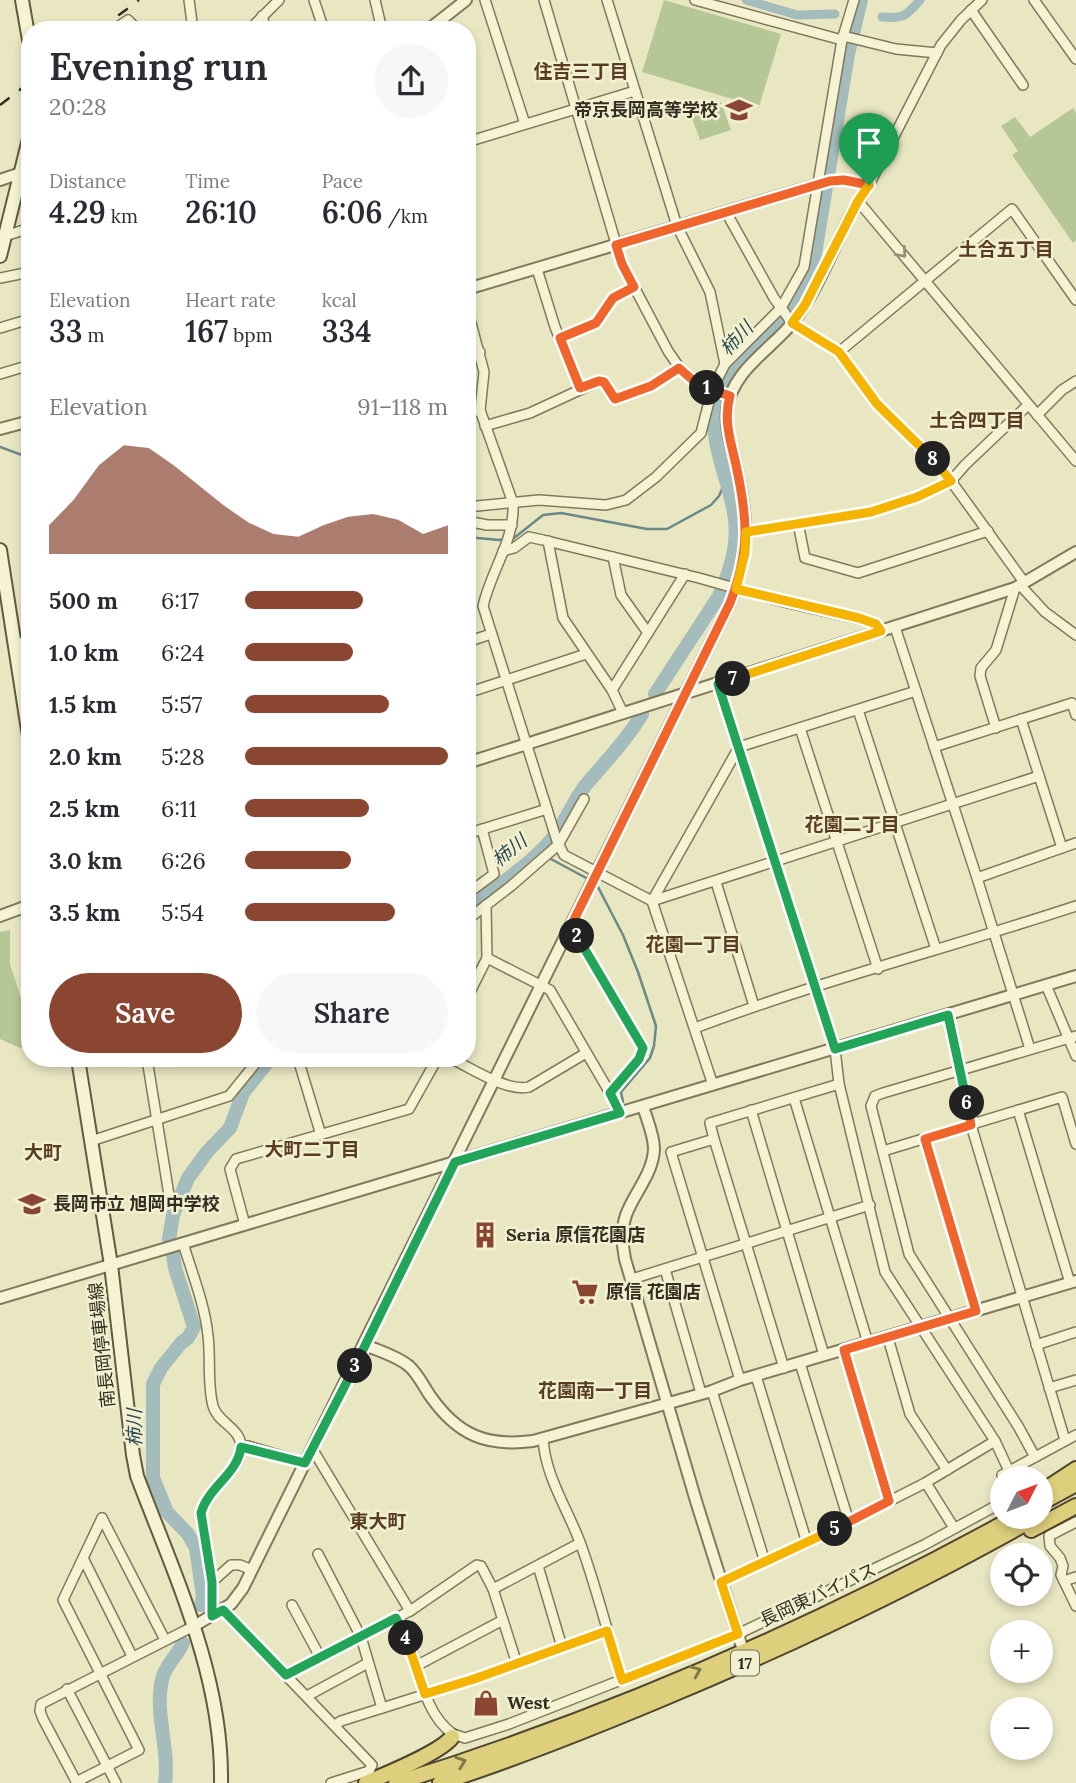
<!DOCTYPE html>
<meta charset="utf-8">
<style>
body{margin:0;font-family:Lora,"Noto Sans JP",serif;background:#f7f7f7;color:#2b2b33;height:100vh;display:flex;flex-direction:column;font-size:26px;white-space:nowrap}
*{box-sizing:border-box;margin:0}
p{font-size:23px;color:#7c7c81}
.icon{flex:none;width:38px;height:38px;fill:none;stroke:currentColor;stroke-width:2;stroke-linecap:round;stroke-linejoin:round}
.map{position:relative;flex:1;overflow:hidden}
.panel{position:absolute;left:21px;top:21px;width:455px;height:1046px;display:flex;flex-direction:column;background:#fff;border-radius:28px;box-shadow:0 4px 10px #0003}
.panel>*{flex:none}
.needle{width:46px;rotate:48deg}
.tools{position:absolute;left:990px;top:1466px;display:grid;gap:14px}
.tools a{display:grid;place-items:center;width:63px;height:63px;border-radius:50%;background:#fff;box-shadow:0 4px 10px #0003;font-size:35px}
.pin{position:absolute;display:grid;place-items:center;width:60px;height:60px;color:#fff;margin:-72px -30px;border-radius:50% 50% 50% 0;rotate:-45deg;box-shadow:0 0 7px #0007}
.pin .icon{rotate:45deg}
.km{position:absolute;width:35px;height:35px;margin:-18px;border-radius:50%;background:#222;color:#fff;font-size:19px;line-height:35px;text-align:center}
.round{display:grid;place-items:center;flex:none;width:74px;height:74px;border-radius:37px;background:#f7f7f7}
.summary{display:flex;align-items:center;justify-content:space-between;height:119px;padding:0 28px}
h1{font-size:38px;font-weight:600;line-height:52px}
.metrics{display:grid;grid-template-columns:repeat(3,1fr);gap:10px;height:119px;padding:7px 28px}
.metrics div{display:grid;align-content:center}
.metrics b{font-size:30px;font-weight:600}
.metrics small{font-size:19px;font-weight:400}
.metrics p{font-size:19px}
.chart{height:196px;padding:14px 28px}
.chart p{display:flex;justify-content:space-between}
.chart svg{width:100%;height:126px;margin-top:7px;fill:#8a4631;opacity:.7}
.cta{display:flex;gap:14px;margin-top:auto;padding:14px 28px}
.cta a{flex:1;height:80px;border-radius:42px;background:#8a4631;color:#fff;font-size:28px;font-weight:600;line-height:80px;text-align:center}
.cta a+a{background:#f7f7f7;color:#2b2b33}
ul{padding:0 28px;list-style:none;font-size:23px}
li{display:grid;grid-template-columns:112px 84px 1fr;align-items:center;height:52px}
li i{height:18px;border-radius:9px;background:#8a4631}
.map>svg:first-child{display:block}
.green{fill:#b5c697}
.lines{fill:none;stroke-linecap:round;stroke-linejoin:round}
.stream{stroke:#6c8989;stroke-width:2.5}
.canal{stroke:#a4bcbb;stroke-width:9}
.river{stroke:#a4bcbb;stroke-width:14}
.minor-casing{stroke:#81795b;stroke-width:12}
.tertiary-casing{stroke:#81795b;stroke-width:14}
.secondary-casing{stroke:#635a3e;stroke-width:16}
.trunk-casing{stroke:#4f462f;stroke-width:18}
.minor{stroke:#f5f3d4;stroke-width:9}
.tertiary{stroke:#f5f3d4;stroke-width:10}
.secondary{stroke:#f5f3d4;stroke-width:12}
.trunk{stroke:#ddcf7c;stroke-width:14}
.rail{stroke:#322d1e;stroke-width:2.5;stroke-dasharray:12 12;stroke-linecap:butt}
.oneway{stroke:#949079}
.oneway2{stroke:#7f7648}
.split-1-casing{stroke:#fff;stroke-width:14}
.split-2-casing{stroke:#fff;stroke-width:14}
.split-3-casing{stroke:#fff;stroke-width:14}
.split-4-casing{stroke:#fff;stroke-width:14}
.split-5-casing{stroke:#fff;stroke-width:14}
.split-6-casing{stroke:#fff;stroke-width:14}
.split-7-casing{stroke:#fff;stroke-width:14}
.split-8-casing{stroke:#fff;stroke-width:14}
.split-9-casing{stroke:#fff;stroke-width:14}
.split-1{stroke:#f0652b;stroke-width:9}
.split-2{stroke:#f0652b;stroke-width:9}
.split-3{stroke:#22a559;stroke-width:9}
.split-4{stroke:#22a559;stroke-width:9}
.split-5{stroke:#f5b400;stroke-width:9}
.split-6{stroke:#f0652b;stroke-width:9}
.split-7{stroke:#22a559;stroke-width:9}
.split-8{stroke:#f5b400;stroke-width:9}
.split-9{stroke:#f5b400;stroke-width:9}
.labels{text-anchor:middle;stroke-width:5;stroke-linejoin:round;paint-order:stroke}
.shield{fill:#f1f0d1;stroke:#6b6854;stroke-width:2}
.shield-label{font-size:16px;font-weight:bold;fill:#322d1e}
.poi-label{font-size:18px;font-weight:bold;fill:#322d1e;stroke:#f1f0d1;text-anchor:start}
.street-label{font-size:18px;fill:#322d1e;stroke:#f1f0d1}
.neighbourhood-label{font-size:19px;font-weight:bold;fill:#5a3c21;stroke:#f1f0d1}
.water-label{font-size:19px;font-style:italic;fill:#2e4a50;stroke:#f1f0d1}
</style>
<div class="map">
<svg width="1076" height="1783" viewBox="0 0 1076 1783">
<rect width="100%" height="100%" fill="#e9e7c2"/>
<g class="green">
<path d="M 664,0 L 781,34 L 759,107 L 642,72 Z"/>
<path d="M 721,102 L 731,130 L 700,140 L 690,112 Z"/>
<path d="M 1073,108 L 1076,113 L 1076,240 L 1073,243 L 1012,155 L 1018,151 L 1001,126 L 1015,117 L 1030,137 Z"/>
<path d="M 10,930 L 10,964 L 30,1026 L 30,1045 L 20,1048 L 0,1039 L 0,932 Z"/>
</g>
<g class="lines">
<g class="stream">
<path d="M 0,447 L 30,458"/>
<path d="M 467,537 L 499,540 L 514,538 L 543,515 L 561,513 L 647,529 L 667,529 L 711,505 L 719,496 L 725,482"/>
<path d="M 549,858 L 588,879"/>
<path d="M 598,887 L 623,935 L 638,972 L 656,1026 L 654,1046 L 650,1058 L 621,1092 L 623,1102"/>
</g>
<g class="canal">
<path d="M 746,0 L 797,15 L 835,14"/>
<path d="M 882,17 C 904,19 906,16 920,0"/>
</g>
<g class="river">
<path d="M 655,694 L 719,596 C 730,572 738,545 735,519 C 730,480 708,444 716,404 C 726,362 766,340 790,308 C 801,293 808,277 814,260 L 848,54 L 861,0"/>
<path d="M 467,909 C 495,887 528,867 551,840 C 565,824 572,803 585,786 C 605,762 626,741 642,714"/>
<path d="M 169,1239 L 173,1215 L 188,1178 L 207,1152 L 230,1128 L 243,1093 L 270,1059"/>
<path d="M 173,1254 L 175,1268 L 194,1327 L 188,1338 L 181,1343 L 161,1368 L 153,1384 L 153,1478 L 167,1512 L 188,1534 L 196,1548 L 203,1596 L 201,1605"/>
<path d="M 165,1783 C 170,1748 153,1711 163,1676 C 167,1664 178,1654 183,1643"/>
</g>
<g class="minor-casing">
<g id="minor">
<path d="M 189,0 L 193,30"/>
<path d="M 314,0 L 324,30"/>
<path d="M 375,0 L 382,30"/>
<path d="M 485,0 L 525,124"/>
<path d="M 544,0 L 622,264 L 668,351 L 679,367 L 701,386 L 730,396"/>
<path d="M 695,0 L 842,40"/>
<path d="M 1034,0 L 1076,59"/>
<path d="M 971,10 L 1023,85"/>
<path d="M 262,16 L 266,30"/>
<path d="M 113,30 L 128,20 L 138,30"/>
<path d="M 249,30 L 279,0"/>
<path d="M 843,36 L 896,49 L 937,53"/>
<path d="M 467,142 L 635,91"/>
<path d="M 823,183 L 844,180 L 869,185 L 941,45 L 961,20 L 982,0"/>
<path d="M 858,201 L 1076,461"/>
<path d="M 726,212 L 774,298 L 792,323 L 839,352 L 877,404 L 933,458 L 951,481 L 1024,582"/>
<path d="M 5,236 L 30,228"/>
<path d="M 537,269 L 555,327 L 580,388"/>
<path d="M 0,278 L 30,272"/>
<path d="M 467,308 L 484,372 L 480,410 L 513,503 C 515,541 491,570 483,606 L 557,841 L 564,855 L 652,901 L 1039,776"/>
<path d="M 0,328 L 30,319"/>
<path d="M 560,338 L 596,323 L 613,298 L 634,287"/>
<path d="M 839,352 L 1012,209 L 1076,300"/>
<path d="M 467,354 L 480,352"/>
<path d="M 725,364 L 781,308 L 804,267 L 842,40 L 854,0"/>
<path d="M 0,374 L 30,365"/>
<path d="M 467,413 L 480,410"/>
<path d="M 1037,415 L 1062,390 L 1076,381"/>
<path d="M 485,426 L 530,413 L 599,381 L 605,382 L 615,399 L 651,386 L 679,367"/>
<path d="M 467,507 L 539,500 L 606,505 L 626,500 L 656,477 L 701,433 L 712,390 L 725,364 L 710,292 L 677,226 L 607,0"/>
<path d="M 467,521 L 487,525 L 512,525"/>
<path d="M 798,523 L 805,558 L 858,573 L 988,531"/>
<path d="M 746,532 L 871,512 L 917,497 L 951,481 L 965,465 L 1028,405"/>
<path d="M 548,541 L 563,618 L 612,690 L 623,713"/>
<path d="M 503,551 L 514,548 L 529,537 L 543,540 L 699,578 L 788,603 L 859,619 L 876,624 L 881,631"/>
<path d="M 613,557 L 621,595 L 648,633"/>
<path d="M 1020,585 L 1045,612 L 1076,635"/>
<path d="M 895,627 L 977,878 L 1030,1049"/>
<path d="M 467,642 L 491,634"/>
<path d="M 14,645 L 30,640"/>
<path d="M 718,684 L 835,1049 L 839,1084 L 885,1272 L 995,1441 L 1009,1471"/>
<path d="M 612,690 L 685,574"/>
<path d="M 467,693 L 586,654"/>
<path d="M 858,710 L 936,949"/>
<path d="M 1021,719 L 1062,848"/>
<path d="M 800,728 L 878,969"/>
<path d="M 996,728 L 980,676 L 981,668 L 996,650 L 1015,588"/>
<path d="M 934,747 L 1072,703 L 1076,715"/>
<path d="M 467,834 L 547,809"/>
<path d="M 977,878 L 1076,843"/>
<path d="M 716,882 L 754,1006"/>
<path d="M 467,894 L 494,874 L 482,829"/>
<path d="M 467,920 L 511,886 L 558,845 L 584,799"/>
<path d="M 571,926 L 643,1048 L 639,1059 L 610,1093"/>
<path d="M 487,958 L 550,990 L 610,1093 L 619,1113"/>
<path d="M 1046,985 L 1076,1056"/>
<path d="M 467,998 L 487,958 L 486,905"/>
<path d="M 948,1015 L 971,1125 L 1065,1440"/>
<path d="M 695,1028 C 820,981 949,948 1076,906"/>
<path d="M 147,1059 L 170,1201"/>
<path d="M 298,1059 L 321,1135"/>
<path d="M 452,1059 C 473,1069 507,1092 529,1087 L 586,1053"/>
<path d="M 713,1085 L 652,901 L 739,747 L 916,691"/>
<path d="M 794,1098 L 868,1343"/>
<path d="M 751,1110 L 824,1355"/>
<path d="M 1018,1110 L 1070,1283"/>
<path d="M 714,1139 L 784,1368"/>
<path d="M 925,1139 L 976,1311"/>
<path d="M 91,1141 L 229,1096 L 259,1059"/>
<path d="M 883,1151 L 1062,1097 L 1076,1144"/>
<path d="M 245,1225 L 230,1169 L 236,1159 L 409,1109 L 437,1059"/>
<path d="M 183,1243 C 192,1273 205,1305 208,1336 C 211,1359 207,1384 213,1406 C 218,1424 243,1428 241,1450 C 238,1475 207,1489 201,1513 L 212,1582 L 212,1616"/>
<path d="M 665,1269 L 701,1393"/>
<path d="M 632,1279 L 870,1205"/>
<path d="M 888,1338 L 910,1414 L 947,1470"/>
<path d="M 1036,1345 L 1076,1332"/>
<path d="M 844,1350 L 889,1501"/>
<path d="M 800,1363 L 849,1522"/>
<path d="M 756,1376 L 807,1543"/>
<path d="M 740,1380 L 671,1152 L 714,1139 L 710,1123 L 839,1084"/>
<path d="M 1049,1388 L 1076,1380"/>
<path d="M 712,1391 L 765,1562"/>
<path d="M 543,1438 C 545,1477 568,1509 581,1545 C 597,1589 608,1635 622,1680"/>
<path d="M 241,1447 L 248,1446 L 305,1463"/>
<path d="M 313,1450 L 410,1611"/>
<path d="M 1035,1457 L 1018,1426 L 909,1254 L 871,1106 L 875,1096 L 883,1093 L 1076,1036"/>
<path d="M 1004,1479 L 1002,1475 L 1076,1435"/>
<path d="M 926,1483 L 954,1528"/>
<path d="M 102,1518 L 165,1640"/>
<path d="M 1076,1522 L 1049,1536 L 1050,1546 L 1060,1558 L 1063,1566 L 1061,1575 L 1076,1606"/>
<path d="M 318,1554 L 361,1637 L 382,1708"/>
<path d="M 83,1558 L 132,1656"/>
<path d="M 538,1566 L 562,1647"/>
<path d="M 1064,1581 L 1076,1577"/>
<path d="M 212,1582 L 231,1565 L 240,1565 L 252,1570"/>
<path d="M 721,1582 L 807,1543 L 925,1483 L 995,1441"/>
<path d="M 493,1589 L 580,1543"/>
<path d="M 292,1605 L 320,1657"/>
<path d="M 223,1610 L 372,1765 L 369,1771 L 331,1783"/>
<path d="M 396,1618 C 401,1628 407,1639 411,1649 C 421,1678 426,1715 453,1734"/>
<path d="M 416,1666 L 503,1620"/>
<path d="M 286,1675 L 410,1611 L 477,1565 L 481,1566 L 493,1589 L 517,1664"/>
<path d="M 67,1689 L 116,1783"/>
<path d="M 307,1696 L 368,1663"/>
<path d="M 335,1725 L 341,1721 L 474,1679 L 607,1631"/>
<path d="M 452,1737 L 453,1734 L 465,1738 L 509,1724 L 738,1634 L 924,1545 L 1003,1502"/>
<path d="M 76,1782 L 139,1750 L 63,1600 L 102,1518"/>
<path d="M 77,1783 L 43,1719 L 40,1711 L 41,1704 L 194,1626"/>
</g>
</g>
<g class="tertiary-casing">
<g id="tertiary">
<path d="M 428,30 L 466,0"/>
<path d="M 0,180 L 30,170"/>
<path d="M 467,289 L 823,183"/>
<path d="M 0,429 L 30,421"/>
<path d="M 467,763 L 1015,588 L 1076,552"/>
<path d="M 0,916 L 30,905"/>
<path d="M 643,1106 C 647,1120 654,1135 654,1149 C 653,1174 634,1193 626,1215 C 621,1230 622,1244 625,1259 L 696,1501 L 741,1644"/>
<path d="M 0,1298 L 1076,976"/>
<path d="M 365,1345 C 379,1351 397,1356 409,1366 C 418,1374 424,1387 431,1397 C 458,1435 486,1447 533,1441 L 712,1391 L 740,1380 L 1076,1281"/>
<path d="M 194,1626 L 231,1604 L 243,1588 L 730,603 C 751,550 748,516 735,461 C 731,444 725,427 727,409 C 732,370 772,349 794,321 C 825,280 839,227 869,185"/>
</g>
</g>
<g class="secondary-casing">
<g id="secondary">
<path d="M 22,0 L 30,46"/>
<path d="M 0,256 L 30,135"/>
<path d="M 0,550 L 30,743"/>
<path d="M 78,1059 L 111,1265 L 133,1455 L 137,1476 C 174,1574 223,1676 221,1783"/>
</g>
</g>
<g class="trunk-casing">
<g id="trunk">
<path d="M 1041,1492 L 1076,1469"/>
<path d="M 1041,1503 L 1076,1484"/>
<path d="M 1031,1530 L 1076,1506"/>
<path d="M 366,1783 C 386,1774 440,1753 452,1737"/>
<path d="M 396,1783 C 610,1716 819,1625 1015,1517"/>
<path d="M 440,1783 C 515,1759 587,1730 659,1700 C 789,1646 915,1586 1037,1517"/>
</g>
</g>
<use href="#minor" class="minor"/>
<use href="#tertiary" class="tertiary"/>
<use href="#secondary" class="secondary"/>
<use href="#trunk" class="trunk"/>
<g class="rail">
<path d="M 99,30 L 139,0"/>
<path d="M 0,105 L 30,82"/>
</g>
</g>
<defs><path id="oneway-chevron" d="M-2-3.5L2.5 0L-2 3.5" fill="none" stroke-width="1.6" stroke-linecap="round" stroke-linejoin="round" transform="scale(1.75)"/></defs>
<use class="oneway" href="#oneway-chevron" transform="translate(902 253) rotate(49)"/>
<g class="oneway2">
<use href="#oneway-chevron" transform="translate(696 1671) rotate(-23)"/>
<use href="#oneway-chevron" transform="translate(461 1762) rotate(-19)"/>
</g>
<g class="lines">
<g class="split-1-casing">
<path id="split-1" d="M 707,388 L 696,383 L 679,368 L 651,386 L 615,399 L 604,382 L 599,381 L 580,388 L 560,338 L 596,323 L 613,298 L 634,287 L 622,264 L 616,245 L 830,181 L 844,180 L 869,185"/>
</g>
<g class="split-2-casing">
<path id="split-2" d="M 577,936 L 571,926 L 730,603 C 750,550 748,520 736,465 C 731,442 723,420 730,396 L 707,388"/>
</g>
<g class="split-3-casing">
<path id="split-3" d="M 355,1366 L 455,1162 L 620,1113 L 610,1093 L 639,1059 L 643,1048 L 577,936"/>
</g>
<g class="split-4-casing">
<path id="split-4" d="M 355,1366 L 305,1463 L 241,1447 C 238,1474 208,1487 201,1513 L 212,1582 L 212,1616 L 223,1610 L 286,1675 L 396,1618 L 406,1638"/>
</g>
<g class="split-5-casing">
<path id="split-5" d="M 406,1638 L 425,1694 L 474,1679 L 607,1631 L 622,1680 L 738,1634 L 721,1582 L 835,1529"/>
</g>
<g class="split-6-casing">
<path id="split-6" d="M 835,1529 L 889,1501 L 844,1350 L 976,1311 L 925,1139 L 971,1125 L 967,1103"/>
</g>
<g class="split-7-casing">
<path id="split-7" d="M 733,679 L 718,684 L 835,1049 L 948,1015 L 967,1103"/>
</g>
<g class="split-8-casing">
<path id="split-8" d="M 733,679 L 881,631 L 876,624 L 859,618 L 736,589 L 745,553 L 746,532 L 871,512 L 917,497 L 951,481 L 933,459"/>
</g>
<g class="split-9-casing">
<path id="split-9" d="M 869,185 L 858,201 L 805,305 L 792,323 L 839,352 L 877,404 L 933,459"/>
</g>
<use href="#split-1" class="split-1"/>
<use href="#split-2" class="split-2"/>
<use href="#split-3" class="split-3"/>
<use href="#split-4" class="split-4"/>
<use href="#split-5" class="split-5"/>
<use href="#split-6" class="split-6"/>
<use href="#split-7" class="split-7"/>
<use href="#split-8" class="split-8"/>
<use href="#split-9" class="split-9"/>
</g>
<defs>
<g id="school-bare" transform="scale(2.1)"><path d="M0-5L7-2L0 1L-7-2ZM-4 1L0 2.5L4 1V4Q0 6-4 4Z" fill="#8a4631" stroke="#f1f0d1" stroke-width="2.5" paint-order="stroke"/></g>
<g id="building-bare" transform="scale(2.1)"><path d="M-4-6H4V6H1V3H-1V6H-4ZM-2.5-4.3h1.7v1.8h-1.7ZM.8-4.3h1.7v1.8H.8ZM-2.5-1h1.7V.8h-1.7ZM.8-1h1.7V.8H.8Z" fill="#8a4631" stroke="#f1f0d1" stroke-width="2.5" paint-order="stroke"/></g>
<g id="supermarket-bare" transform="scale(2.1)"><path d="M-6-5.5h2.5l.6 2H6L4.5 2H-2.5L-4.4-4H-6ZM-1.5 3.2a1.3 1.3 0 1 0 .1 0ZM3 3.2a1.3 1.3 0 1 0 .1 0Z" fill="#8a4631" stroke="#f1f0d1" stroke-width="2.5" paint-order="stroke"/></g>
<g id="shop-bare" transform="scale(2.1)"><path d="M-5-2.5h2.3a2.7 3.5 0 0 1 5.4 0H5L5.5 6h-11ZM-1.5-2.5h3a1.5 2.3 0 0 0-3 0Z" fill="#8a4631" stroke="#f1f0d1" stroke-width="2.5" paint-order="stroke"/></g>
</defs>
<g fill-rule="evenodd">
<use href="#school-bare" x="739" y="110"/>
<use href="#school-bare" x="32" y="1204"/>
<use href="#building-bare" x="485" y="1235"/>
<use href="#supermarket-bare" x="585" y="1292"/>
<use href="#shop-bare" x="486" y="1703"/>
</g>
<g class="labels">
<rect class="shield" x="731" y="1650.5" width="28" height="25" rx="5"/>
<g class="shield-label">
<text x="745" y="1669">17</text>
</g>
<g class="poi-label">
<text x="718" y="116" text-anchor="end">帝京長岡高等学校</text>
<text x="53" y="1210">長岡市立 旭岡中学校</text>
<text x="506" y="1241">Seria 原信花園店</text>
<text x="606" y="1298">原信 花園店</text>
<text x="507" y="1709">West</text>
</g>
<g class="street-label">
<text transform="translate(102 1345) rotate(-96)" y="6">南長岡停車場線</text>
<text transform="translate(818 1595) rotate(-25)" y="6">長岡東バイパス</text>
</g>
<g class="neighbourhood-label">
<text x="581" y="78">住吉三丁目</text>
<text x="1006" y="256">土合五丁目</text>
<text x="977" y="427">土合四丁目</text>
<text x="852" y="831">花園二丁目</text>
<text x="693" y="951">花園一丁目</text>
<text x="312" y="1156">大町二丁目</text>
<text x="43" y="1159">大町</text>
<text x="595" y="1397">花園南一丁目</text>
<text x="378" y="1528">東大町</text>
</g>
<g class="water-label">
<text transform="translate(736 338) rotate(-47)" y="7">柿川</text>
<text transform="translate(509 850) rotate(-39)" y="7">柿川</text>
<text transform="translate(134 1428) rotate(-90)" y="7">柿川</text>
</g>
</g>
</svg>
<div class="tools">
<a><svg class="needle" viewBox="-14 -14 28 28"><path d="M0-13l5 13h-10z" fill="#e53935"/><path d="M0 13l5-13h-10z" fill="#7c7c81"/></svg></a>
<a><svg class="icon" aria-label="locate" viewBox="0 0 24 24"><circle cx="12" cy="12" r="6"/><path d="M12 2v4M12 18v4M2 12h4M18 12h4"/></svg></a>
<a>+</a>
<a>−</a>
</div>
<div class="pin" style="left:869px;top:185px;background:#1e9e55"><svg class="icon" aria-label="arrive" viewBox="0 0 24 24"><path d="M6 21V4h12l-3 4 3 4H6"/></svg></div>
<b class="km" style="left:707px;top:388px">1</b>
<b class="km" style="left:577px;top:936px">2</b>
<b class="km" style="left:355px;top:1366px">3</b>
<b class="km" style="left:406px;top:1638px">4</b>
<b class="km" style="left:835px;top:1529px">5</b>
<b class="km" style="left:967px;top:1103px">6</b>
<b class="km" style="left:733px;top:679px">7</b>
<b class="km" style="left:933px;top:459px">8</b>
<section class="panel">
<div class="summary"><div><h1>Evening run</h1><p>20:28</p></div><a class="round"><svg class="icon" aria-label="share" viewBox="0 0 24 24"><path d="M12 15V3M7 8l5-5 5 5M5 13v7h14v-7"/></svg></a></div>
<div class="metrics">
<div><p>Distance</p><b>4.29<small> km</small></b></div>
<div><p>Time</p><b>26:10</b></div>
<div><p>Pace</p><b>6:06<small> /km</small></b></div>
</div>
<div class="metrics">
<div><p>Elevation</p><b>33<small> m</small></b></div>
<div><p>Heart rate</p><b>167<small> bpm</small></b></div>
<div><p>kcal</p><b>334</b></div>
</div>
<div class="chart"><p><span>Elevation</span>91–118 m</p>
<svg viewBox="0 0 160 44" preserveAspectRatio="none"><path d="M0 44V34L10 25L20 13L30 6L40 7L50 13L60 20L70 27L80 33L90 37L100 38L110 34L120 31L130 30L140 32L150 37L160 34V44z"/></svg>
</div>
<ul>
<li><b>500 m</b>6:17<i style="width:58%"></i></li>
<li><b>1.0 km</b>6:24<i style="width:53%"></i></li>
<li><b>1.5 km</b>5:57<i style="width:71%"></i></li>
<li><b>2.0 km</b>5:28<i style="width:100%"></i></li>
<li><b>2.5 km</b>6:11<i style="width:61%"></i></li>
<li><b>3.0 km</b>6:26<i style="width:52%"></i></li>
<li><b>3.5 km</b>5:54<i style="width:74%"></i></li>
</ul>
<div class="cta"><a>Save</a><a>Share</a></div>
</section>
</div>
